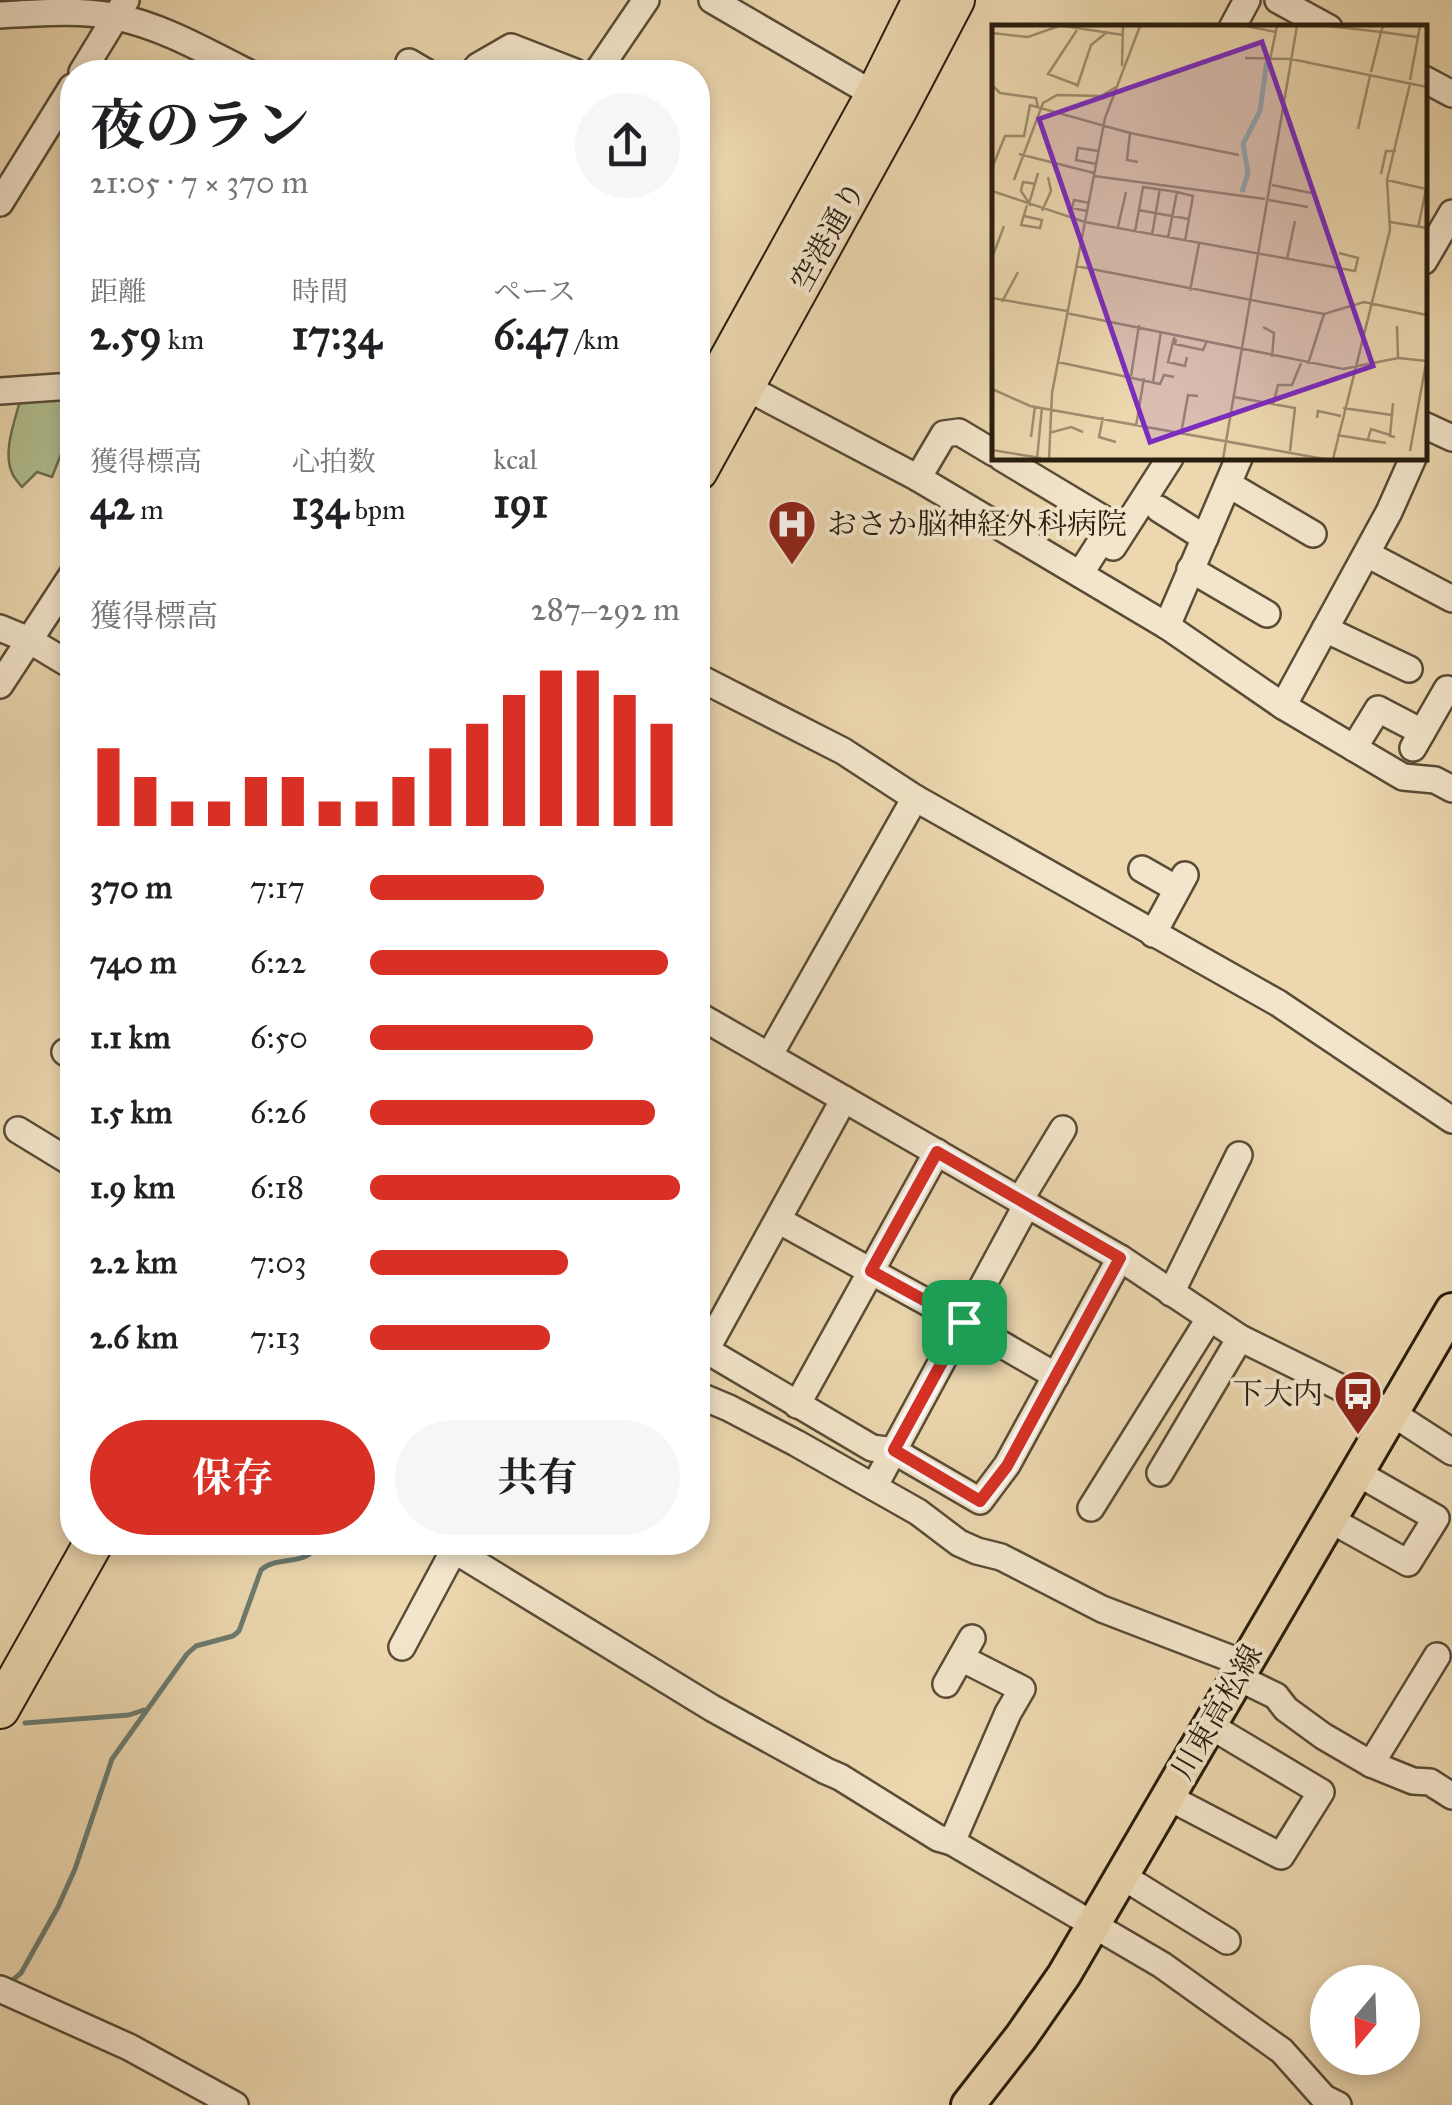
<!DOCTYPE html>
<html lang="ja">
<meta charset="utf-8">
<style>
body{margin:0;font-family:"IM FELL Great Primer","Noto Serif JP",serif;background:#f6f6f6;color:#202124;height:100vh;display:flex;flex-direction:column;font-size:38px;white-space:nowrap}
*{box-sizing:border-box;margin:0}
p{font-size:32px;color:#757577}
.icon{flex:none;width:55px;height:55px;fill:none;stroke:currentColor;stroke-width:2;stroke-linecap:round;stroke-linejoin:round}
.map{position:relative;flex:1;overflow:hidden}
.side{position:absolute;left:60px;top:60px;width:650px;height:1495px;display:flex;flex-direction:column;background:#fff;border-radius:40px;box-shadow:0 5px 15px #0003}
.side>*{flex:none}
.needle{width:65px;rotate:199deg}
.buttons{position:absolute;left:1310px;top:1965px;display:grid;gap:20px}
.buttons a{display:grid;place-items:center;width:110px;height:110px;border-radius:50%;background:#fff;box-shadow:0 5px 15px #0003;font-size:50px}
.pin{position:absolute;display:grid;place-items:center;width:85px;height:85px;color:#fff;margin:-42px;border-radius:20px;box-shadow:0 5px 15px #0006}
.round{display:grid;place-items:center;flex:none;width:105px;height:105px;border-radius:52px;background:#f6f6f6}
.summary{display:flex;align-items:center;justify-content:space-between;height:170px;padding:0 30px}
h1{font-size:55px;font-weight:700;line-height:75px}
.stats{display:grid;grid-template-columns:repeat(3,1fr);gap:15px;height:170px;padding:10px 30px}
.stats div{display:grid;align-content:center}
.stats b{font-size:42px;font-weight:700}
.stats small{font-size:28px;font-weight:400}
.stats p{font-size:28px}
.chart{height:280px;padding:20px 30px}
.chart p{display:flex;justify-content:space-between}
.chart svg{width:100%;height:180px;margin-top:10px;stroke:#d93025;stroke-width:6}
.cta{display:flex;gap:20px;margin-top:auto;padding:20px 30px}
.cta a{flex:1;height:115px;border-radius:60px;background:#d93025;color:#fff;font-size:40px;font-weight:700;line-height:115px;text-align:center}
.cta a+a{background:#f6f6f6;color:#202124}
ul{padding:0 30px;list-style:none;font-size:32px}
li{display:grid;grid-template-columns:160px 120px 1fr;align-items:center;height:75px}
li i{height:25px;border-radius:12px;background:#d93025}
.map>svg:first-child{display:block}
.green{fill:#b1bf90;stroke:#6c6e4f;stroke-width:2.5}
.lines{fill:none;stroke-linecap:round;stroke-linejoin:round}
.stream{stroke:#6c7b6f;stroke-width:5}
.minor-casing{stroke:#594c36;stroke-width:30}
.major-casing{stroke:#281d0e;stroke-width:38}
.highway-casing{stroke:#281d0e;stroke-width:42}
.minor{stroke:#f3e5cb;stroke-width:25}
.major{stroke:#ecd7af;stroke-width:32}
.highway{stroke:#ecd7af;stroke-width:38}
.route-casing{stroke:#fff;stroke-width:20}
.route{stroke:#d93025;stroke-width:12}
.labels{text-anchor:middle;stroke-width:8;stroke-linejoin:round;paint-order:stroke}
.street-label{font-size:30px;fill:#281d0e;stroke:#f3e5cb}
.poi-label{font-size:30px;fill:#281d0e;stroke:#f3e5cb;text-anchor:start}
.inset-river{fill:none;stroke:#99b9b0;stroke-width:5}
.inset-road{fill:none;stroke:#9e8d6f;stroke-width:2.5}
.view{fill:#7b2cbf;fill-opacity:0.15;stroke:#7b2cbf;stroke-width:5}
.inset-edge{fill:none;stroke:#281d0e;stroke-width:5}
</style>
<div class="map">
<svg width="1452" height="2105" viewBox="0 0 1452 2105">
<rect width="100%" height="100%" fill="#ecd7af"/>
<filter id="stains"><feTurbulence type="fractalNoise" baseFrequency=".002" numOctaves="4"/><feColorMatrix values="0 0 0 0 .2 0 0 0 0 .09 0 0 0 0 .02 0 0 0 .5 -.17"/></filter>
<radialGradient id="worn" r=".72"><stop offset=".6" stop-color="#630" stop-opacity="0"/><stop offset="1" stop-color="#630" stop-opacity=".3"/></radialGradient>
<path class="green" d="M 71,393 L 71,429 L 52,477 L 37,472 L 22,487 C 18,482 14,478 12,473 C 2,451 16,418 21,397 Z"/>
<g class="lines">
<g class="stream">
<path d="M 25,1723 L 129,1715 L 144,1710"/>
<path d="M 7,1985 L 21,1973 L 58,1907 L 75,1869 L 112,1759 L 187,1654 L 196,1646 L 233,1636 L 239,1631 L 261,1570 C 279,1554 309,1568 318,1542"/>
</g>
<g class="minor-casing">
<g id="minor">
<path d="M 712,0 L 875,95"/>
<path d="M 1278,0 L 1329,28"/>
<path d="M 0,15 C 38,13 80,9 117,17 C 164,27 205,51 247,72"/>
<path d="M 1232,28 L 1247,0"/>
<path d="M 409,62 L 426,72"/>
<path d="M 82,72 L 126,0"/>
<path d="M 473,72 L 478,66 L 511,47 L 575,72"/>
<path d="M 597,72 L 646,0"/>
<path d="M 1424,79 L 1452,94"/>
<path d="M 0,203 L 72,87"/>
<path d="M 1424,261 L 1452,213"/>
<path d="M 698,362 L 918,478 L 1167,626 L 1283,706 L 1403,777 L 1435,780 L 1452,789"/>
<path d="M 0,391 L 72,386"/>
<path d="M 1424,425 L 1452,438"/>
<path d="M 1002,458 L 1112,524 L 1080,574"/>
<path d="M 918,478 L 944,434 L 959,432 L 994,453"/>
<path d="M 1228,484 L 1313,534"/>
<path d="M 1159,509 L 1205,538"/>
<path d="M 1113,547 L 1170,458"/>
<path d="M 1367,554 L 1452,599"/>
<path d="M 1190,569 L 1267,614"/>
<path d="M 1167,626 L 1239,458"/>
<path d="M 0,628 L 29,640 L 72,666"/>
<path d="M 1325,629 L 1409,669"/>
<path d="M 698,677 L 843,751 L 915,798 L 1278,1003 L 1452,1120"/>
<path d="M 0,685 L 72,575"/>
<path d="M 1283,706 L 1389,512 L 1413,458"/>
<path d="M 1354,748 L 1378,709 L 1422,732"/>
<path d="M 1413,748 L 1447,689"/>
<path d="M 1142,869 L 1177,889"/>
<path d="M 1153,934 L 1185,875"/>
<path d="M 698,1015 L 1120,1258 L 1240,1338 L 1392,1413 L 1452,1452"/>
<path d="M 65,1052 L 72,1057"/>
<path d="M 769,1056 L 915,798"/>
<path d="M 844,1099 L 706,1350 L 872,1448 L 894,1451 L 980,1501 L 1007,1465 L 1120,1258"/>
<path d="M 18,1130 L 72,1163"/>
<path d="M 1020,1200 L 1063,1129"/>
<path d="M 778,1220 L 963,1322 L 1056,1376"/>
<path d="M 1171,1293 L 1239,1155"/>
<path d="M 698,1395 L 729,1408 L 796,1443 L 918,1512 L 959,1543 L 977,1551 L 1001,1557 L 1102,1609 L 1245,1664"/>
<path d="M 797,1405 L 937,1152"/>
<path d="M 1160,1473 L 1240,1338"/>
<path d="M 874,1487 L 1027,1204"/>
<path d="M 1091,1508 L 1209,1319"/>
<path d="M 1329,1519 L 1408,1563 L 1436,1518 L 1356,1472"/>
<path d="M 441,1542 L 712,1708 L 826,1771 L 840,1777 L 938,1838 L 952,1842"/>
<path d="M 402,1647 L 454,1550"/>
<path d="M 961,1658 L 1022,1689 L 1008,1713 L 952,1842 L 1162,1965 L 1282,2051 L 1324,2098 L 1338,2105"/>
<path d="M 1237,1677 L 1276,1696 L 1286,1709 L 1323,1736 L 1371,1764 L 1413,1781 L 1430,1782 L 1452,1796"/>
<path d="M 946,1684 L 972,1638"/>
<path d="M 1371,1764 L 1437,1656"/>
<path d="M 1168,1797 L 1281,1856 L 1321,1792 L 1209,1725"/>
<path d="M 1122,1876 L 1227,1941"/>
<path d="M 0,1989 L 129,2047 L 235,2105"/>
</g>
</g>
<g class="major-casing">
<path id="major" d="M 968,2105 L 1021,2037 L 1064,1975 L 1452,1310"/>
</g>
<g class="highway-casing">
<g id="highway">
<path d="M 698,415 L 875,95 L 922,0"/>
<path d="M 698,471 L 899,107 L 955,0"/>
<path d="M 0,1709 L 94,1542"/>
</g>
</g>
<use href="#minor" class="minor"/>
<use href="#major" class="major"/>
<use href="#highway" class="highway"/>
</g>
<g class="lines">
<g class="route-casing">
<path id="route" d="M 937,1152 L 1120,1258 L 1007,1466 L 980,1501 L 894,1450 L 964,1322 L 871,1271 Z"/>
</g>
<use href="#route" class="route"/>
</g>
<defs>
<g id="hospital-pin" transform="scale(2.5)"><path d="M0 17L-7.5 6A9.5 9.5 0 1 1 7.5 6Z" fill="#8f2418" stroke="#f3e5cb"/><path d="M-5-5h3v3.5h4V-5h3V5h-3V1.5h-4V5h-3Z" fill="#fff"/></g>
<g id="bus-pin" transform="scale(2.5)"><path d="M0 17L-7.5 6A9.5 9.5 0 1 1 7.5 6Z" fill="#8f2418" stroke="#f3e5cb"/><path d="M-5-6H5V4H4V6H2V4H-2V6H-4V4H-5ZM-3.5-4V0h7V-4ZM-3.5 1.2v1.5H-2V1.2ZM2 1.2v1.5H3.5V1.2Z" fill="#fff"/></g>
</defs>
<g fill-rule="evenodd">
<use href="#hospital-pin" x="792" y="524"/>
<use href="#bus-pin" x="1358" y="1394"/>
</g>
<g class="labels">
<g class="street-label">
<text transform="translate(828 236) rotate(-61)" y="10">空港通り</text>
<text transform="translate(1217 1712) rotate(-60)" y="10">川東高松線</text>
</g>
<g class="poi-label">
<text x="827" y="534">おさか脳神経外科病院</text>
<text x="1323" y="1404" text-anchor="end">下大内</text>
</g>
</g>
<g transform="translate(992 25)">
<rect width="435" height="435" fill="#ecd7af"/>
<path class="inset-river" d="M 250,167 L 256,148 L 251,119 L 268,86 L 275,36"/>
<path class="inset-road" d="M 72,1 L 131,10M 254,1 L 284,7M 336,1 L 389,7 L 391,1M 85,5 L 56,49 L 85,60M 0,8 L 36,12 L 67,1M 253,33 L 299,34M 299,34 L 435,62M 278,35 L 285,1M 130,41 L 131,1M 379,47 L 389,7 L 425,12M 418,55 L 428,1M 0,60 L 8,68 L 44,73 L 46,83M 85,62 L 99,20 L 114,8M 366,104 L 378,51M 138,108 L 247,130M 27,129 L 102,148M 104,139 L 84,135 L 86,123 L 107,126M 0,143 L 13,111 L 32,111 L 38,80 L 138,108 L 135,135 L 146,137M 389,149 L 394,126 L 404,126M 102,151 L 273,174M 22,155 L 51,78 L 65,70 L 109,71 L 124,62M 395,155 L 434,164 L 426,203M 280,160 L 319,168M 0,166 L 93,197 L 363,246 L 366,233 L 347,228M 277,175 L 316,182M 37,179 L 46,148M 39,181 L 29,166 L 31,157 L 44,159M 146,185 L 197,194M 50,186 L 59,166 L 56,152M 95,186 L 80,183 L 82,175 L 97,178M 32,191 L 50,195 L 48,203 L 29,200 L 35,180M 398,197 L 435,203M 126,202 L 134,167M 143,207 L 151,162 L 185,167 L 201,171 L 193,216M 160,210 L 168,163M 176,213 L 185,167M 0,233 L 12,201M 295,234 L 303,196M 84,241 L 332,289 L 372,277 L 435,290M 198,266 L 207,219M 0,273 L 75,286M 10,277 L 26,247M 74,288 L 351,344 L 406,333 L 435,336M 405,301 L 406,333M 271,302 L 282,308 L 280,332M 183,309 L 176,337 L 193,341 L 195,332M 184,314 L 183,319 L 211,325 L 215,316M 66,337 L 168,359 L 172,350 L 182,352M 316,339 L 332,289M 139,351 L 147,300M 161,357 L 169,306M 0,364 L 38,381 L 332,434M 242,372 L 303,383 L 298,426M 401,378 L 398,411 L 403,412M 281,380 L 286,360 L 300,360 L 309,338M 351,383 L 400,390M 111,392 L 107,412 L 124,417M 325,393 L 326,386 L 349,391M 144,401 L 152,353M 57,408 L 79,402 L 91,407M 189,409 L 196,370 L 206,371M 345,410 L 394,418M 39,412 L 43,381M 376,414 L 379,404 L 398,410M 0,425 L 49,433M 418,426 L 435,333M 45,434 L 50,382M 57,434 L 60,368 L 113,93 L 148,1M 231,434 L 305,1M 341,434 L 398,205 L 395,155 L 418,59"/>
<path class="view" d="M 270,17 L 381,341 L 158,417 L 47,94 Z"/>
<rect width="435" height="435" class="inset-edge"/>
</g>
<rect width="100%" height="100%" filter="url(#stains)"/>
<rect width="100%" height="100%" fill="url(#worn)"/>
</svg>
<div class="buttons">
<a><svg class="needle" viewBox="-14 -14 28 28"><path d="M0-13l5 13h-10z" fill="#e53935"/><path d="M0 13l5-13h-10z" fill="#757577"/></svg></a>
</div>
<div class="pin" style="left:964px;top:1322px;background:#1e9e55"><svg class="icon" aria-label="arrive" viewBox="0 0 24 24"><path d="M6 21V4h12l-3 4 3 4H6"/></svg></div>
<section class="side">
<div class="summary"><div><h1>夜のラン</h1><p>21:05 · 7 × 370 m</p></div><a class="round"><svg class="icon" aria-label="share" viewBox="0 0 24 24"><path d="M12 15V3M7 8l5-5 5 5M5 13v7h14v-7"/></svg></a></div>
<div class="stats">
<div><p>距離</p><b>2.59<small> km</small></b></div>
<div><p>時間</p><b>17:34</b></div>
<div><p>ペース</p><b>6:47<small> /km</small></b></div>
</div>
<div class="stats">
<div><p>獲得標高</p><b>42<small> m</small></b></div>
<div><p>心拍数</p><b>134<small> bpm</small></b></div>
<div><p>kcal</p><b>191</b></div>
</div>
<div class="chart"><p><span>獲得標高</span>287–292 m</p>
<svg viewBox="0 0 160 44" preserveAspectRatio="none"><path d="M5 44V25M15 44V32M25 44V38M35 44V38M45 44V32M55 44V32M65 44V38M75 44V38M85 44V32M95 44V25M105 44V19M115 44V12M125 44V6M135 44V6M145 44V12M155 44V19"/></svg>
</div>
<ul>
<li><b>370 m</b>7:17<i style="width:56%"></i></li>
<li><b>740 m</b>6:22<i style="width:96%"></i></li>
<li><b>1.1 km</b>6:50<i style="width:72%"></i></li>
<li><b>1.5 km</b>6:26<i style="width:92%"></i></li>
<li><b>1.9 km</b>6:18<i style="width:100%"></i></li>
<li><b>2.2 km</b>7:03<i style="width:64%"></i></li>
<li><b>2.6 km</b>7:13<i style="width:58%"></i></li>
</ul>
<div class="cta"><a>保存</a><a>共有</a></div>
</section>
</div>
